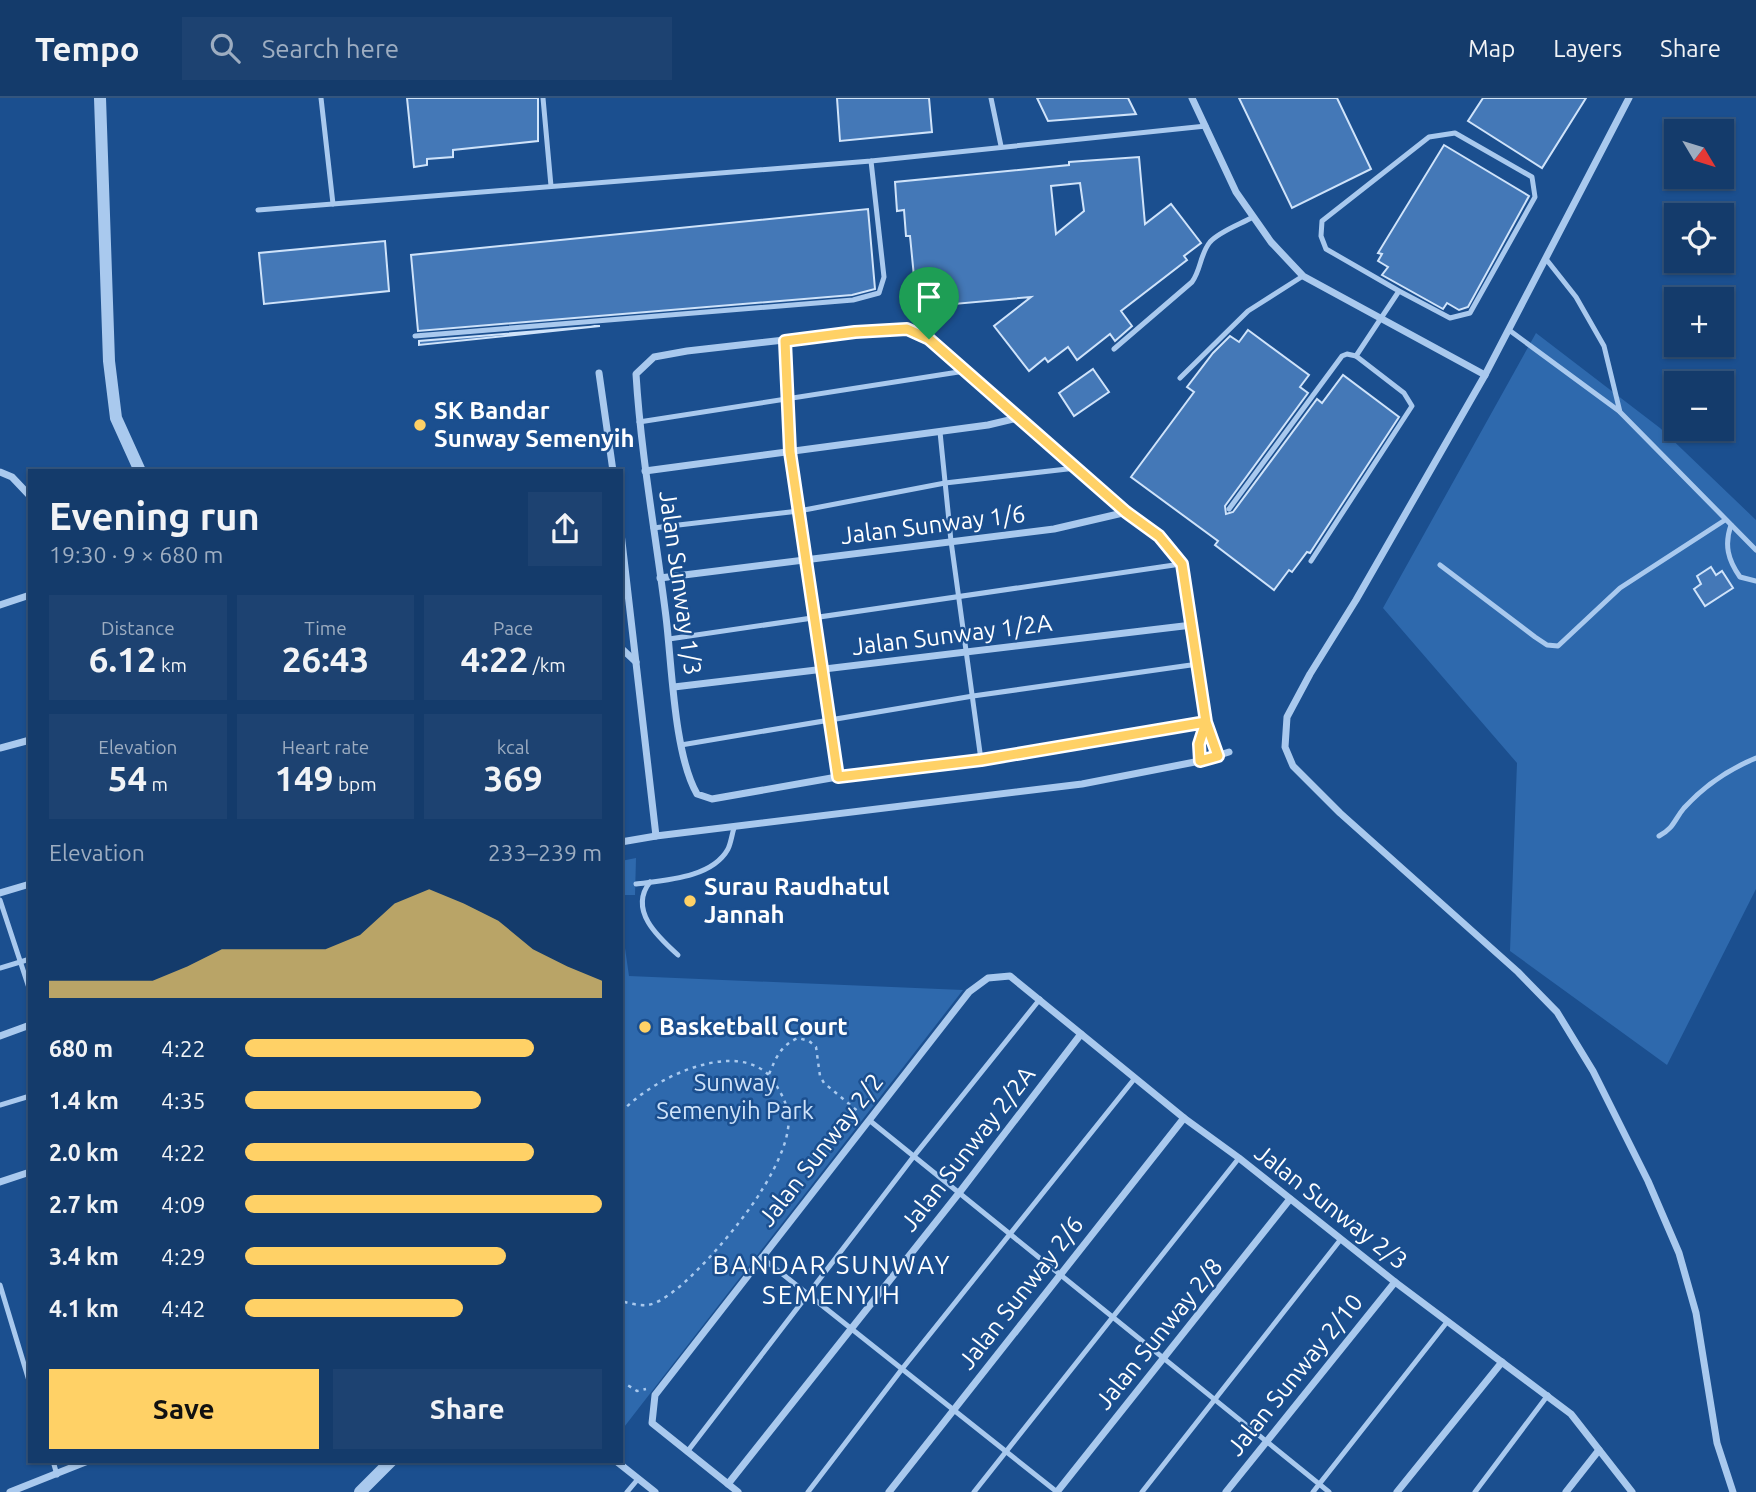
<!DOCTYPE html>
<meta charset="utf-8">
<style>
body{margin:0;font-family:Ubuntu,sans-serif;background:#1d4271;color:#f1f3f6;height:100vh;display:flex;flex-direction:column;font-size:26px;white-space:nowrap}
*{box-sizing:border-box;margin:0}
p{font-size:23px;color:#9dadc1}
.icon{flex:none;width:38px;height:38px;fill:none;stroke:currentColor;stroke-width:2;stroke-linecap:round;stroke-linejoin:round}
.map{position:relative;flex:1;overflow:hidden}
.panel{position:absolute;left:28px;top:371px;width:595px;height:994px;display:flex;flex-direction:column;background:#143b6b;border-radius:0px;box-shadow:0 2px 5px #0004,0 0 0 2px #33557e}
.panel>*{flex:none}
.needle{width:46px;rotate:128deg}
.buttons{position:absolute;left:1664px;top:21px;display:grid;gap:14px}
.buttons a{display:grid;place-items:center;width:70px;height:70px;border-radius:0px;background:#143b6b;box-shadow:0 2px 5px #0004,0 0 0 2px #33557e;font-size:35px}
.pin{position:absolute;display:grid;place-items:center;width:60px;height:60px;color:#fff;margin:-72px -30px;border-radius:50% 50% 50% 0;rotate:-45deg;box-shadow:0 0 7px #0007}
.pin .icon{rotate:45deg}
.round{display:grid;place-items:center;flex:none;width:74px;height:74px;border-radius:0px;background:#1d4271}
.overview{display:flex;align-items:center;justify-content:space-between;height:119px;padding:0 21px}
h1{font-size:38px;font-weight:700;line-height:52px}
.figures{display:grid;grid-template-columns:repeat(3,1fr);gap:10px;height:119px;padding:7px 21px}
.figures div{display:grid;align-content:center;border-radius:0px;background:#1d4271;text-align:center}
.figures b{font-size:35px;font-weight:700}
.figures small{font-size:19px;font-weight:400}
.figures p{font-size:19px}
.chart{height:196px;padding:14px 21px}
.chart p{display:flex;justify-content:space-between}
.chart svg{width:100%;height:126px;margin-top:7px;fill:#ffd166;opacity:.7}
.action{display:flex;gap:14px;margin-top:auto;padding:14px 21px}
.action a{flex:1;height:80px;border-radius:0px;background:#ffd166;color:#111;font-size:28px;font-weight:700;line-height:80px;text-align:center}
.action a+a{background:#1d4271;color:#f1f3f6}
ul{padding:0 21px;list-style:none;font-size:23px}
li{display:grid;grid-template-columns:112px 84px 1fr;align-items:center;height:52px}
li i{height:18px;border-radius:9px;background:#ffd166}
header{display:flex;align-items:center;gap:42px;box-sizing:border-box;height:98px;padding:0 35px;background:#143b6b;border-bottom:2px solid #33557e}
header strong{font-size:33px}
nav{display:flex;gap:38px;margin-inline-start:auto;font-size:24px}
.search{width:490px;height:63px;background:#1d4271;display:flex;align-items:center;gap:18px;box-sizing:border-box;padding:0 24px;border-radius:0px;color:#9dadc1;font-size:26px}
.map>svg:first-child{display:block}
.green{fill:#2e69ad}
.building{fill:#4478b7;stroke:#cfe3fa;stroke-width:2;fill-rule:evenodd}
.lines{fill:none;stroke-linecap:round;stroke-linejoin:round}
.path{stroke:#a9c9ee;stroke-width:2.5;stroke-dasharray:3.5 5;stroke-linecap:butt}
.service{stroke:#a9c9ee;stroke-width:5}
.minor{stroke:#a9c9ee;stroke-width:7}
.tertiary{stroke:#a9c9ee;stroke-width:12}
.route-casing{stroke:#fff;stroke-width:14}
.route{stroke:#ffd166;stroke-width:9}
.poi-dot{fill:#ffd166;stroke:#1b4f8f;stroke-width:2.5}
.labels{text-anchor:middle;stroke-width:5;stroke-linejoin:round;paint-order:stroke}
.poi-label{font-size:24px;font-weight:bold;fill:#fff;stroke:#1b4f8f;text-anchor:start}
.street-label{font-size:24px;fill:#fff;stroke:#1b4f8f}
.park-label{font-size:24px;fill:#cfe3fa;stroke:#1b4f8f}
.neighbourhood-label{font-size:26px;letter-spacing:2px;fill:#fff;stroke:#1b4f8f}
</style>
<header>
<strong>Tempo</strong>
<div class="search"><svg class="icon" aria-label="search" viewBox="0 0 24 24"><circle cx="10" cy="10" r="6"/><path d="M15 15l6 6"/></svg>Search here</div>
<nav><a>Map</a><a>Layers</a><a>Share</a></nav>
</header>
<div class="map">
<svg width="1756" height="1394" viewBox="0 0 1756 1394">
<rect width="100%" height="100%" fill="#1b4f8f"/>
<g class="green">
<path d="M 1536,235 L 1660,330 L 1756,422 L 1756,791 L 1667,967 L 1510,853 L 1517,665 L 1383,510 Z"/>
<path d="M 636,760 L 635,797 L 621,797 L 621,763 Z"/>
<path d="M 621,822 L 629,878 L 963,892 L 621,1333 Z"/>
</g>
<g class="building">
<path d="M 407,0 L 538,0 L 538,43 L 453,52 L 453,59 L 427,61 L 427,67 L 414,69 Z"/>
<path d="M 837,0 L 929,0 L 932,34 L 840,43 Z"/>
<path d="M 1037,0 L 1128,0 L 1136,16 L 1048,23 Z"/>
<path d="M 1239,0 L 1337,0 L 1371,71 L 1292,110 Z"/>
<path d="M 1483,0 L 1586,0 L 1542,70 L 1468,23 Z"/>
<path d="M 1444,47 L 1529,98 L 1468,209 L 1459,212 L 1447,205 L 1443,211 L 1382,177 L 1388,169 L 1378,163 L 1382,156 L 1378,155 Z"/>
<path d="M 1139,59 L 1145,126 L 1171,106 L 1201,145 L 1184,158 L 1187,162 L 1121,213 L 1132,228 L 1115,243 L 1110,236 L 1077,262 L 1068,249 L 1048,264 L 1045,260 L 1029,273 L 994,228 L 1031,199 L 943,207 L 942,196 L 916,199 L 910,138 L 906,138 L 904,112 L 897,113 L 895,84 L 1069,67 L 1069,64 ZM 1080,85 L 1084,113 L 1056,136 L 1051,88 Z"/>
<path d="M 868,111 L 875,191 L 852,197 L 418,233 L 411,157 Z"/>
<path d="M 385,143 L 389,193 L 264,206 L 259,155 Z"/>
<path d="M 600,228 L 419,247 L 419,243 Z"/>
<path d="M 1248,232 L 1309,277 L 1300,289 L 1308,295 L 1225,408 L 1226,416 L 1233,414 L 1317,301 L 1322,305 L 1343,277 L 1399,319 L 1310,455 L 1307,454 L 1292,474 L 1289,472 L 1274,492 L 1215,447 L 1218,443 L 1131,379 L 1194,294 L 1187,289 L 1213,255 L 1230,238 L 1239,244 Z"/>
<path d="M 1093,271 L 1109,294 L 1074,318 L 1059,295 Z"/>
<path d="M 1711,469 L 1716,477 L 1722,473 L 1733,490 L 1705,508 L 1694,491 L 1701,486 L 1697,478 Z"/>
</g>
<g class="lines">
<g class="path">
<path d="M 621,902 L 624,906 L 621,909"/>
<path d="M 621,945 L 627,940"/>
<path d="M 769,976 C 776,960 780,948 798,940 L 809,943 L 816,949 L 820,978 L 824,985 L 860,1015"/>
<path d="M 621,1014 C 648,987 688,966 725,963 C 743,962 762,967 773,982 C 783,998 791,1012 788,1031 C 785,1052 771,1078 760,1095 C 743,1123 679,1202 648,1207 C 640,1208 628,1205 621,1203"/>
<path d="M 621,1283 L 637,1293 L 646,1291"/>
</g>
<g class="service">
<path d="M 321,0 L 333,106"/>
<path d="M 543,0 L 551,88"/>
<path d="M 991,0 L 1001,48"/>
<path d="M 258,112 L 871,63 L 1206,28"/>
<path d="M 1546,161 L 1576,199 L 1604,248 L 1620,314 L 1756,452"/>
<path d="M 1509,232 L 1619,313"/>
<path d="M 415,238 L 853,202 L 879,195 L 884,179 L 871,63"/>
<path d="M 784,243 L 790,354 L 837,679"/>
<path d="M 1114,251 L 1192,184 C 1201,172 1200,156 1210,144 C 1220,133 1241,126 1253,119"/>
<path d="M 1180,280 L 1248,213 L 1303,178"/>
<path d="M 639,324 L 965,273"/>
<path d="M 940,334 L 951,443 L 981,662"/>
<path d="M 1229,411 L 1342,258 L 1347,256 L 1356,258"/>
<path d="M 1731,427 C 1724,447 1728,462 1740,479 L 1756,483"/>
<path d="M 653,430 L 799,413 L 945,385 L 1076,370"/>
<path d="M 1311,463 L 1412,308 L 1404,295 L 1356,258 L 1399,193 L 1326,151 L 1321,138 L 1322,123 L 1429,39 L 1455,35 L 1532,79 L 1535,99 L 1470,215 L 1450,220 L 1399,193"/>
<path d="M 1440,467 L 1535,539 L 1547,547 L 1558,548 L 1620,490 L 1725,422"/>
<path d="M 669,541 L 1181,466"/>
<path d="M 681,647 L 973,598 L 1198,566"/>
<path d="M 1659,738 C 1674,730 1674,722 1684,710 C 1705,687 1727,672 1756,660"/>
<path d="M 650,784 C 628,812 658,839 678,857"/>
<path d="M 636,786 C 666,782 712,780 728,751 C 731,745 732,736 734,730"/>
<path d="M 0,802 L 30,893"/>
<path d="M 0,870 L 30,861"/>
<path d="M 0,1007 L 30,998"/>
<path d="M 869,1022 L 1329,1394"/>
<path d="M 761,1159 L 1057,1394"/>
<path d="M 0,1187 L 30,1286"/>
<path d="M 687,1354 L 914,1058 L 1040,901"/>
<path d="M 53,1363 L 57,1377"/>
<path d="M 627,1394 L 638,1381"/>
<path d="M 808,1394 L 902,1271 L 1135,980"/>
<path d="M 974,1394 L 1239,1060"/>
<path d="M 1142,1394 L 1341,1141"/>
<path d="M 1313,1394 L 1447,1224"/>
<path d="M 1475,1394 L 1548,1297"/>
</g>
<g class="minor">
<path d="M 1192,0 L 1236,94 L 1271,144 L 1303,178 L 1485,277"/>
<path d="M 1629,0 L 1485,277 L 1356,502 L 1310,576 L 1287,619 L 1285,649 L 1293,668 L 1340,715 L 1518,874 L 1557,914 L 1593,973 L 1648,1083 L 1679,1155 L 1696,1215 L 1717,1345 L 1733,1394"/>
<path d="M 599,275 L 613,373"/>
<path d="M 645,373 L 988,327 L 1018,320"/>
<path d="M 0,374 L 12,379 L 30,398"/>
<path d="M 621,435 L 656,738"/>
<path d="M 660,480 L 1054,431 L 1127,414"/>
<path d="M 0,507 L 30,497"/>
<path d="M 621,550 L 636,564"/>
<path d="M 674,589 L 1192,527"/>
<path d="M 1206,624 L 981,662 L 837,679 L 712,701 L 697,696 C 674,656 672,568 666,519 C 656,438 641,358 636,276 L 654,259 L 687,253 L 855,234 L 907,231 L 929,241 L 1127,414 L 1159,438 L 1182,466 L 1206,624 L 1218,658"/>
<path d="M 0,650 L 30,642"/>
<path d="M 1200,663 L 1199,646 L 1206,625"/>
<path d="M 621,744 L 656,738 L 1082,686 L 1200,663 L 1229,654"/>
<path d="M 0,795 L 30,786"/>
<path d="M 0,938 L 30,927"/>
<path d="M 0,1084 L 30,1074"/>
<path d="M 616,1363 L 655,1394"/>
<path d="M 728,1386 L 959,1095 L 1081,936"/>
<path d="M 10,1394 L 88,1363"/>
<path d="M 738,1394 L 652,1325 L 655,1297 L 969,894 L 988,880 L 1010,878 L 1184,1020 L 1239,1060 L 1395,1184 L 1571,1316 L 1632,1394"/>
<path d="M 889,1394 L 1184,1020"/>
<path d="M 1057,1394 L 1290,1101"/>
<path d="M 1226,1394 L 1395,1184"/>
<path d="M 1397,1394 L 1502,1264"/>
<path d="M 1566,1394 L 1599,1352"/>
</g>
<g class="tertiary">
<path d="M 100,0 L 109,263 L 116,320 L 140,373"/>
<path d="M 360,1394 L 391,1363"/>
</g>
</g>
<g class="lines">
<g class="route-casing">
<path id="route" d="M 929,241 L 907,231 L 855,234 L 785,243 L 790,354 L 838,679 L 981,662 L 1206,624 L 1199,646 L 1200,663 L 1218,658 L 1206,624 L 1182,466 L 1159,438 L 1126,414 L 929,241"/>
</g>
<use href="#route" class="route"/>
</g>
<g class="poi-dot">
<circle cx="420" cy="327" r="7"/>
<circle cx="690" cy="803" r="7"/>
<circle cx="645" cy="929" r="7"/>
</g>
<g class="labels">
<g class="poi-label">
<text x="434" y="321">SK Bandar<tspan x="434" dy="28">Sunway Semenyih</tspan></text>
<text x="704" y="797">Surau Raudhatul<tspan x="704" dy="28">Jannah</tspan></text>
<text x="659" y="937">Basketball Court</text>
</g>
<g class="street-label">
<text transform="translate(933 427) rotate(-7)" y="8">Jalan Sunway 1/6</text>
<text transform="translate(680 485) rotate(82)" y="8">Jalan Sunway 1/3</text>
<text transform="translate(952 537) rotate(-7)" y="8">Jalan Sunway 1/2A</text>
<text transform="translate(968 1051) rotate(-52)" y="8">Jalan Sunway 2/2A</text>
<text transform="translate(821 1052) rotate(-52)" y="8">Jalan Sunway 2/2</text>
<text transform="translate(1331 1109) rotate(38)" y="8">Jalan Sunway 2/3</text>
<text transform="translate(1021 1195) rotate(-52)" y="8">Jalan Sunway 2/6</text>
<text transform="translate(1159 1236) rotate(-51)" y="8">Jalan Sunway 2/8</text>
<text transform="translate(1295 1277) rotate(-51)" y="8">Jalan Sunway 2/10</text>
</g>
<g class="park-label">
<text x="735" y="993">Sunway<tspan x="735" dy="28">Semenyih Park</tspan></text>
</g>
<g class="neighbourhood-label">
<text x="832" y="1176">BANDAR SUNWAY<tspan x="832" dy="30">SEMENYIH</tspan></text>
</g>
</g>
</svg>
<div class="buttons">
<a><svg class="needle" viewBox="-14 -14 28 28"><path d="M0-13l5 13h-10z" fill="#e53935"/><path d="M0 13l5-13h-10z" fill="#9dadc1"/></svg></a>
<a><svg class="icon" aria-label="locate" viewBox="0 0 24 24"><circle cx="12" cy="12" r="6"/><path d="M12 2v4M12 18v4M2 12h4M18 12h4"/></svg></a>
<a>+</a>
<a>−</a>
</div>
<div class="pin" style="left:929px;top:241px;background:#1e9e55"><svg class="icon" aria-label="arrive" viewBox="0 0 24 24"><path d="M6 21V4h12l-3 4 3 4H6"/></svg></div>
<section class="panel">
<div class="overview"><div><h1>Evening run</h1><p>19:30 · 9 × 680 m</p></div><a class="round"><svg class="icon" aria-label="share" viewBox="0 0 24 24"><path d="M12 15V3M7 8l5-5 5 5M5 13v7h14v-7"/></svg></a></div>
<div class="figures">
<div><p>Distance</p><b>6.12<small> km</small></b></div>
<div><p>Time</p><b>26:43</b></div>
<div><p>Pace</p><b>4:22<small> /km</small></b></div>
</div>
<div class="figures">
<div><p>Elevation</p><b>54<small> m</small></b></div>
<div><p>Heart rate</p><b>149<small> bpm</small></b></div>
<div><p>kcal</p><b>369</b></div>
</div>
<div class="chart"><p><span>Elevation</span>233–239 m</p>
<svg viewBox="0 0 160 44" preserveAspectRatio="none"><path d="M0 44V38L10 38L20 38L30 38L40 33L50 27L60 27L70 27L80 27L90 22L100 11L110 6L120 11L130 17L140 27L150 33L160 38V44z"/></svg>
</div>
<ul>
<li><b>680 m</b>4:22<i style="width:81%"></i></li>
<li><b>1.4 km</b>4:35<i style="width:66%"></i></li>
<li><b>2.0 km</b>4:22<i style="width:81%"></i></li>
<li><b>2.7 km</b>4:09<i style="width:100%"></i></li>
<li><b>3.4 km</b>4:29<i style="width:73%"></i></li>
<li><b>4.1 km</b>4:42<i style="width:61%"></i></li>
</ul>
<div class="action"><a>Save</a><a>Share</a></div>
</section>
</div>
